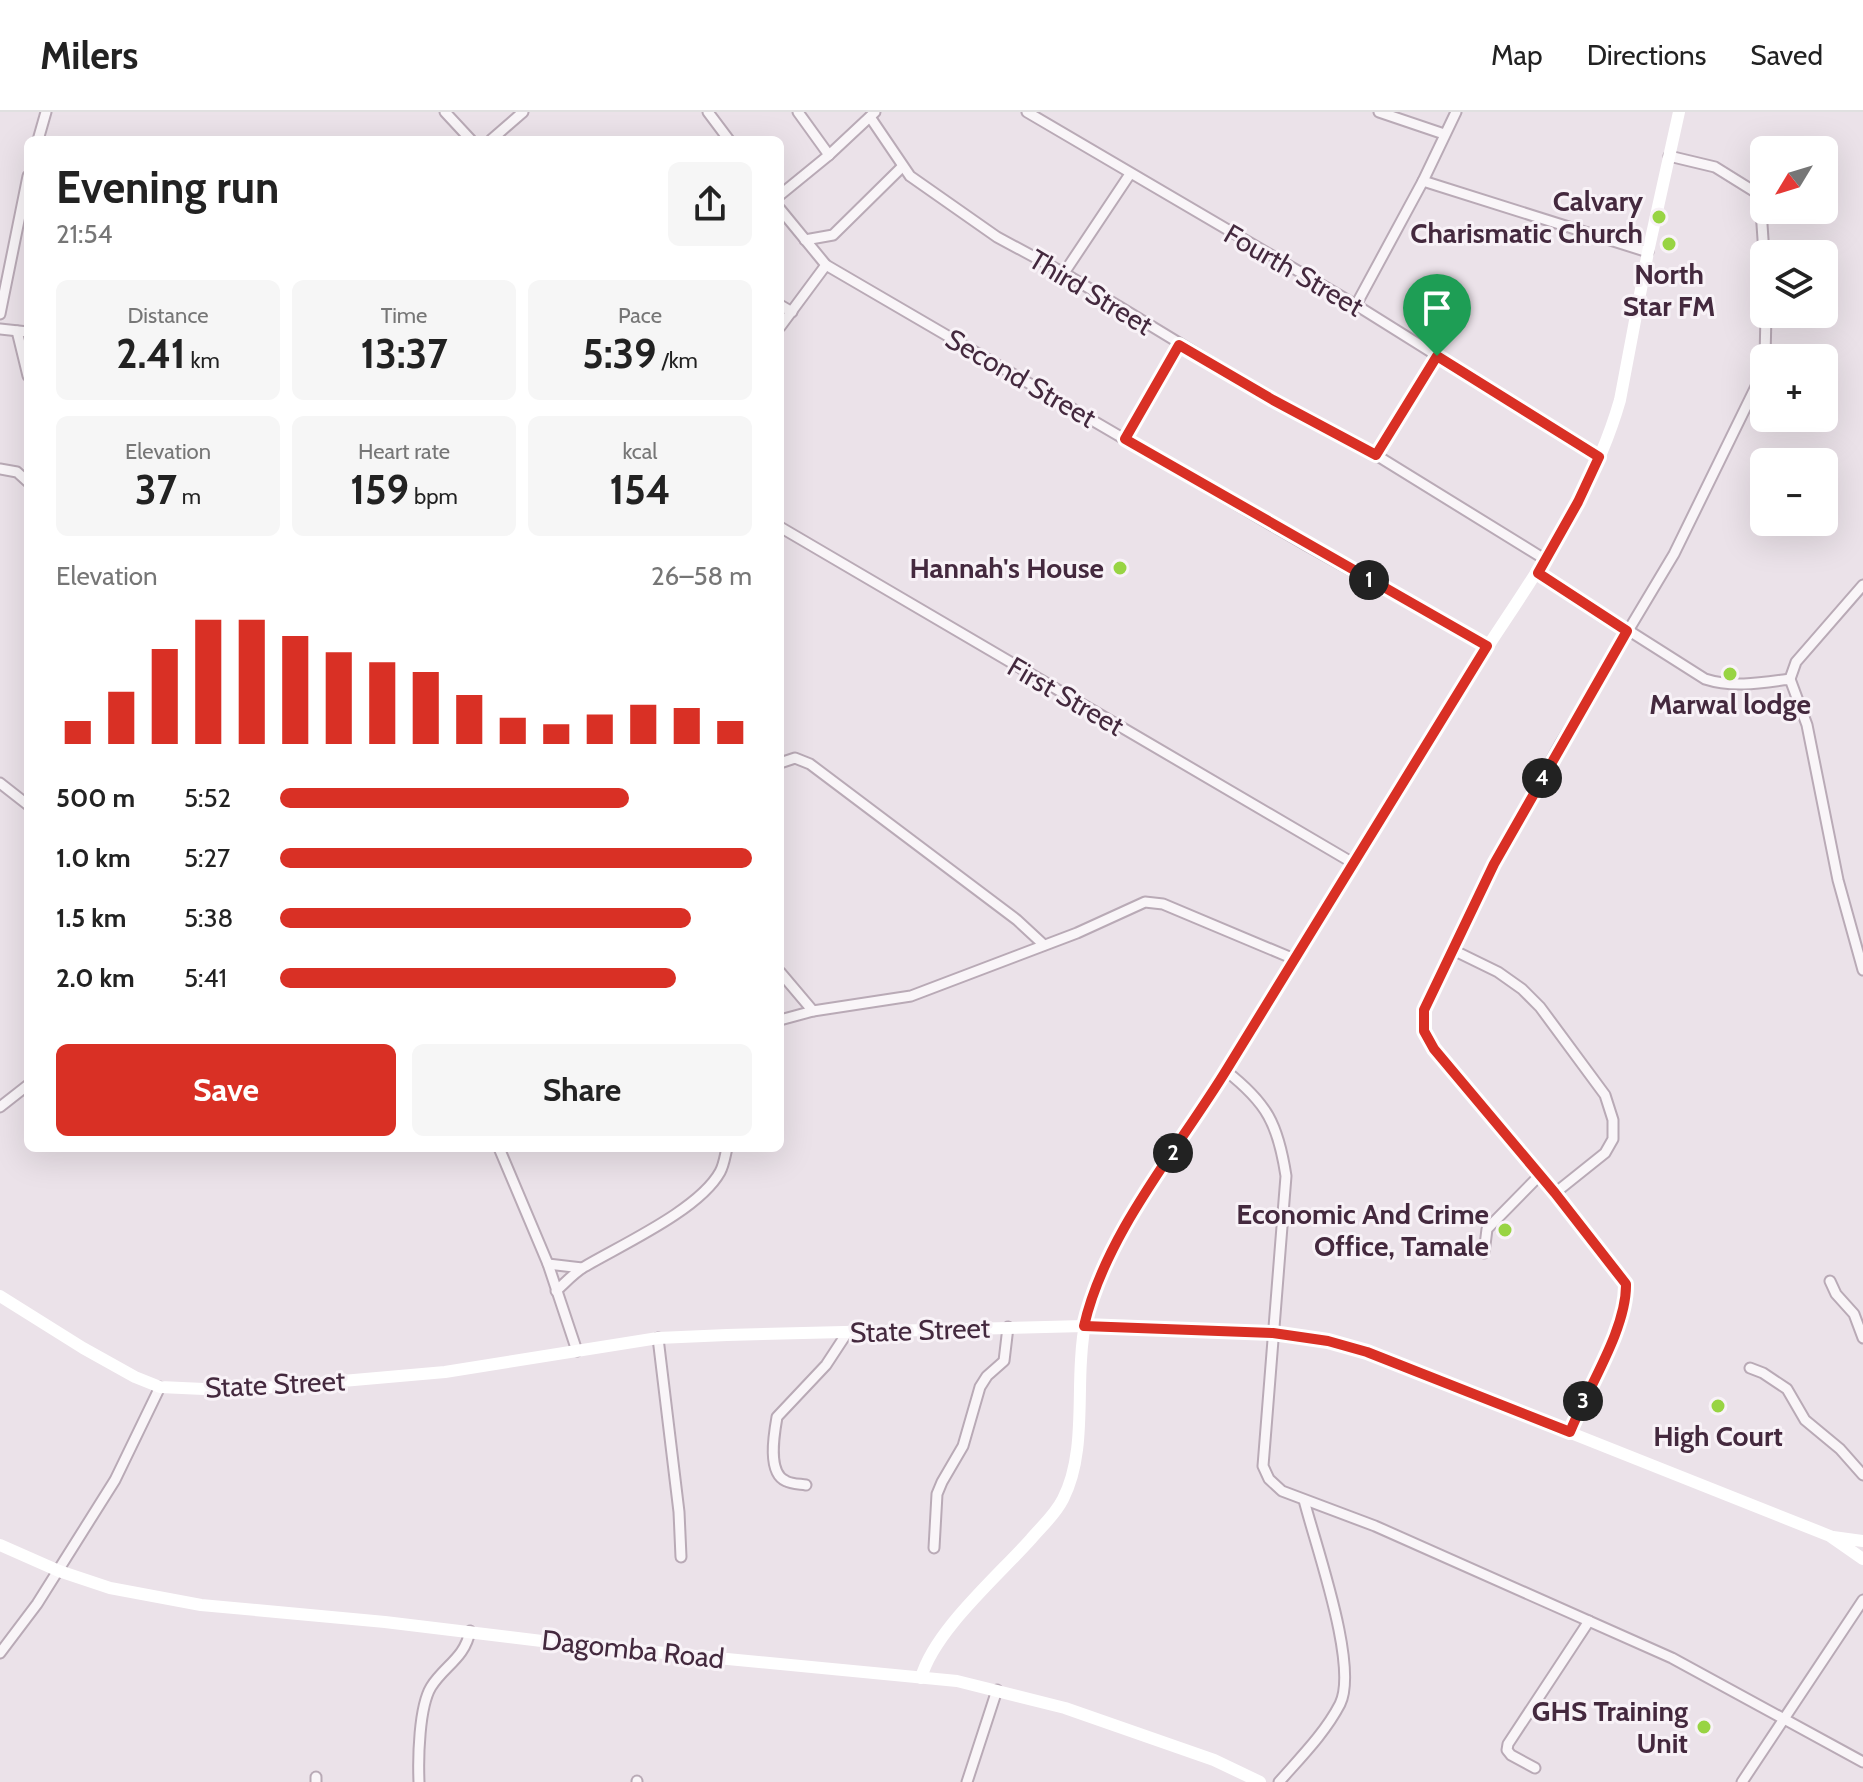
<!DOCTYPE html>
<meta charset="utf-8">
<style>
body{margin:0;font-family:Cabin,sans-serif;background:#f6f6f6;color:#222;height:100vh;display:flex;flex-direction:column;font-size:30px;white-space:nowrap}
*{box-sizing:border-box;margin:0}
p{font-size:26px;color:#767676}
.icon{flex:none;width:44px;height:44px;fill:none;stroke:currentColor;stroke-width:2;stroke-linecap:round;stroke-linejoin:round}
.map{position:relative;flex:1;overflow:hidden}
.panel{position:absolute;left:24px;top:24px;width:760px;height:1016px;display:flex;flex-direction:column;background:#fff;border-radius:12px;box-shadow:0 8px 32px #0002}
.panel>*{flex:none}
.needle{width:52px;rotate:232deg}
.tools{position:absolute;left:1750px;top:24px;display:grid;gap:16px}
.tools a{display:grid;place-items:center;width:88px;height:88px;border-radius:12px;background:#fff;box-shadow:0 8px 32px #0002;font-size:40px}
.pin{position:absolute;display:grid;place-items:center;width:68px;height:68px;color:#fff;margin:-82px -34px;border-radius:50% 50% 50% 0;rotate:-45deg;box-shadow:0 0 8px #0007}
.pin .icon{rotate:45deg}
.km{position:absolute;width:40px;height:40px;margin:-20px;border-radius:50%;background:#222;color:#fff;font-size:22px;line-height:40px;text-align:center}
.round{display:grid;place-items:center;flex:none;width:84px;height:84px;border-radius:12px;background:#f6f6f6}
.overview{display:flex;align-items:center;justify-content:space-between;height:136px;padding:0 32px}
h1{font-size:44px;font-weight:700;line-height:60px}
.stats{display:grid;grid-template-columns:repeat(3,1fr);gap:12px;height:136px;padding:8px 32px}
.stats div{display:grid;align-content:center;border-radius:12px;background:#f6f6f6;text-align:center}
.stats b{font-size:40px;font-weight:700}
.stats small{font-size:22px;font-weight:400}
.stats p{font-size:22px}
.chart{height:224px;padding:16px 32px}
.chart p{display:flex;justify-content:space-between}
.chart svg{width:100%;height:144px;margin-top:8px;stroke:#d93025;stroke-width:6}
.primary-button{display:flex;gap:16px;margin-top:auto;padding:16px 32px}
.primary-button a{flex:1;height:92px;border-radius:12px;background:#d93025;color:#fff;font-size:32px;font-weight:700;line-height:92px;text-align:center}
.primary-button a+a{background:#f6f6f6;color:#222}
ul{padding:0 32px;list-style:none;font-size:26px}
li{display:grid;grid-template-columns:128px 96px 1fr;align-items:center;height:60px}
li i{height:20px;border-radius:10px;background:#d93025}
header{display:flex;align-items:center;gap:48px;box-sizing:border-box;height:112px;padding:0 40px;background:#fff;border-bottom:2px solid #e0e0e0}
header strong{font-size:38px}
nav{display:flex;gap:44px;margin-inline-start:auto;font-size:28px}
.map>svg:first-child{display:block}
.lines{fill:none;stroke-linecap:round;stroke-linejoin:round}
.street-casing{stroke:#b9aab6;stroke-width:13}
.street{stroke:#f9f5f8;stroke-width:9}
.secondary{stroke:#fff;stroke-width:12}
.route-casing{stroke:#fff;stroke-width:16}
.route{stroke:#d93025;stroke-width:10}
.poi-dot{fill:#98d443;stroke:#f8f2f7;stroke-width:3}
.labels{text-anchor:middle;stroke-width:6;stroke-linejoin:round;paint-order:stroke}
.poi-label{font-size:28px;font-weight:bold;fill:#44293e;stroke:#f8f2f7;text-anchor:end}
.street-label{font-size:28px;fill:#44293e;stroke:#f8f2f7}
</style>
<header>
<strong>Milers</strong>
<nav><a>Map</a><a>Directions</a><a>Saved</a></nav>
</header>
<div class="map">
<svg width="1863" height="1670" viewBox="0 0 1863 1670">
<rect width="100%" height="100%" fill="#ebe2e9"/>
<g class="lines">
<g class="street-casing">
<g id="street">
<path d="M 445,0 L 471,28"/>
<path d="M 708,0 L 729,28"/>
<path d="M 798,0 L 829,43"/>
<path d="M 1027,0 L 1356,193 L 1599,345"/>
<path d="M 1379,0 L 1444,22"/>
<path d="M 870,5 L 910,64 L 997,125 L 1064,161 L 1273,288 L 1376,343 L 1546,448"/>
<path d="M 38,28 L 46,0"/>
<path d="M 491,28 L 523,0"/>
<path d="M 1669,44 L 1715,55 L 1760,83 L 1764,142"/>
<path d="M 1423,69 L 1648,140"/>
<path d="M 780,83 L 829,43 L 875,0"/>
<path d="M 780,97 L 826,153 L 1306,433 L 1487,534"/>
<path d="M 805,128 L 833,123 L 902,55"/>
<path d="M 1064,161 L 1130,62"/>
<path d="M 780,193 L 792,200"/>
<path d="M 1356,193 L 1423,69 L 1456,0"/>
<path d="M 0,202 L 28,64"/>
<path d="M 780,215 L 826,153"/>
<path d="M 0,217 L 28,220"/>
<path d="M 17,219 L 28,264"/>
<path d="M 1765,246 L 1766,202"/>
<path d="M 1125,327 L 1179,233"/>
<path d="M 1376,343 L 1437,244"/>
<path d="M 0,357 L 17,360 L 28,370"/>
<path d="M 780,415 L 1353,751"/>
<path d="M 1538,461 L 1705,567 C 1733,576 1761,571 1790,567 L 1807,613 L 1838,768 L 1863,858"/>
<path d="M 1790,567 L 1796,550 L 1863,473"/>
<path d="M 780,651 L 795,646 L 810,652 L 1017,808 L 1044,833"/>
<path d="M 0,671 L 28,693"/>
<path d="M 1453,838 L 1498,860 L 1522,877 L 1540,895 L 1605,983 L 1613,1008 L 1613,1027 L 1605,1041 L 1555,1081"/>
<path d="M 780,860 L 813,899"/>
<path d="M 780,908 L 813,899 L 911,884 L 1077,821 L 1145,790 L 1163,792 L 1294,847"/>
<path d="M 1226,959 C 1267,991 1278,1012 1286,1064 L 1263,1354 L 1269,1367 L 1282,1379 L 1375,1414 L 1672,1546 L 1863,1650"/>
<path d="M 0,995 L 28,973"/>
<path d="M 499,1036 L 548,1152 L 577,1239"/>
<path d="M 1484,1141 L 1487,1117 L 1539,1064"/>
<path d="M 548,1152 L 582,1156"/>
<path d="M 1830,1169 L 1836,1182 L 1854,1202 L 1863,1226"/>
<path d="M 556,1179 C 565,1171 574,1161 584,1155 C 621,1133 699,1098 720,1060 C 724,1053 725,1044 727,1036"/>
<path d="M 658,1226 L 679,1400 L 681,1445"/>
<path d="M 1750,1256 L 1763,1261 L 1787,1277 L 1805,1308 L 1840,1337 L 1863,1363"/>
<path d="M 1570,1320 C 1586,1279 1627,1214 1626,1172 L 1555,1081 L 1434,937 L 1424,919 L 1424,898 L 1494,752 L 1561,631 L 1674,442 L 1764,258"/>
<path d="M 806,1373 C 800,1372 791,1372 786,1369 C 767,1361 774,1322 777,1305 L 826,1253 L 847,1221"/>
<path d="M 934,1436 L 937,1382 L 942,1370 L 963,1334 L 980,1275 L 987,1264 L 1004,1249 L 1008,1215"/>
<path d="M 0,1541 L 37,1492 L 115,1368 L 160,1275"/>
<path d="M 1535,1656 L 1511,1643 L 1507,1638 L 1508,1632 L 1589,1509"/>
<path d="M 316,1670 L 316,1665"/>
<path d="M 419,1670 C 418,1646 419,1595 431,1575 C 444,1554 465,1546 470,1519"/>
<path d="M 637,1670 L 637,1669"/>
<path d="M 967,1670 L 997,1578"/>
<path d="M 1279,1670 C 1300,1646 1325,1621 1340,1592 C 1359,1554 1315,1432 1304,1388"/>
<path d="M 1742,1670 L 1863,1488"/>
</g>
</g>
<use href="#street" class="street"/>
<g class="secondary">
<path d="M 0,1184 L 83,1236 L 135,1265 L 160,1275 L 204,1277 L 263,1276 L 445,1260 L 658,1226 L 727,1223 L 1084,1214 L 1273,1221 L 1328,1229 L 1367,1240 L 1830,1424 L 1863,1447"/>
<path d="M 1833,1425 L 1863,1429"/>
<path d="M 0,1433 L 59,1459 L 110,1476 L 201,1493 L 385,1510 L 550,1530 L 957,1569 L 1065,1596 L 1214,1648 L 1260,1670"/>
<path d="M 921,1566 C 934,1519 997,1465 1031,1427 C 1042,1414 1055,1403 1063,1387 C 1084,1346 1078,1293 1081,1248 C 1083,1208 1093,1169 1113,1135 C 1147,1074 1189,1018 1225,959 C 1307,829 1386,697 1467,567 C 1524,476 1590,393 1620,288 L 1648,140 L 1679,0"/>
</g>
</g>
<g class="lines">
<g class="route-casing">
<path id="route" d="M 1179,233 L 1273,288 L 1376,343 L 1437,244 L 1599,345 L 1578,390 L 1538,461 L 1627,519 L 1494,752 L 1424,898 L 1424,919 L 1434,937 L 1555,1081 L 1626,1172 C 1627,1217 1587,1277 1570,1320 L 1367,1240 L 1328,1229 L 1273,1221 L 1084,1214 C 1105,1122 1178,1037 1227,957 C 1314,816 1400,675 1487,534 L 1125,327 Z"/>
</g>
<use href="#route" class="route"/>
</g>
<g class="poi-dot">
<circle cx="1659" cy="105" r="8"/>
<circle cx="1669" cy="132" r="8"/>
<circle cx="1120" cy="456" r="8"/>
<circle cx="1730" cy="562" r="8"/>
<circle cx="1505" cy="1118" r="8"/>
<circle cx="1718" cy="1294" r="8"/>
<circle cx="1704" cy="1615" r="8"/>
</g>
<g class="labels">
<g class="poi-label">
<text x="1643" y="99">Calvary<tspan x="1643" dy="32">Charismatic Church</tspan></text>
<text x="1669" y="172" text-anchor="middle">North<tspan x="1669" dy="32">Star FM</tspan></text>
<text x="1104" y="466">Hannah's House</text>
<text x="1730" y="602" text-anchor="middle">Marwal lodge</text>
<text x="1489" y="1112">Economic And Crime<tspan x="1489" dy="32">Office, Tamale</tspan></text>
<text x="1718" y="1334" text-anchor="middle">High Court</text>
<text x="1688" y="1609">GHS Training<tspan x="1688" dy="32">Unit</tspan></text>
</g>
<g class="street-label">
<text transform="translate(1294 158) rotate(30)" y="10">Fourth Street</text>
<text transform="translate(1091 180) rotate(31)" y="10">Third Street</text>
<text transform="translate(1021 266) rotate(30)" y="10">Second Street</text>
<text transform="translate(1066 584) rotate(30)" y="10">First Street</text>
<text transform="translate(920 1218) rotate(-2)" y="10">State Street</text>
<text transform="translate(275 1272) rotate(-3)" y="10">State Street</text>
<text transform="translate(633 1537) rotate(6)" y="10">Dagomba Road</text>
</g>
</g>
</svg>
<div class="tools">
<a><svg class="needle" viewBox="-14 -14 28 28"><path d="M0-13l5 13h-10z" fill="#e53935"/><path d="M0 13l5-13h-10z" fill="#767676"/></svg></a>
<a><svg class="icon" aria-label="layers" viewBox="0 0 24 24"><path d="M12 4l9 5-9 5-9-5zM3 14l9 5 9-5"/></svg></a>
<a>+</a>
<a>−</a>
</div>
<div class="pin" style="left:1437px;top:244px;background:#1e9e55"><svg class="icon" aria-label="arrive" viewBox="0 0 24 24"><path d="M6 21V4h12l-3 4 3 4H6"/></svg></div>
<b class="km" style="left:1369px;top:468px">1</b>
<b class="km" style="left:1173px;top:1041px">2</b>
<b class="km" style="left:1583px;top:1289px">3</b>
<b class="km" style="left:1542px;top:666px">4</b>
<section class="panel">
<div class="overview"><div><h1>Evening run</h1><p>21:54</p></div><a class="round"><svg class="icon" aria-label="share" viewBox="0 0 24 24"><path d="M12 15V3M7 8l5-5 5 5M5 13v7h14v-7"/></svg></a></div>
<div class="stats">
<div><p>Distance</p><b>2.41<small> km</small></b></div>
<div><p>Time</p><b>13:37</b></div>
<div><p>Pace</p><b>5:39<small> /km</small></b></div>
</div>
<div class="stats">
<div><p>Elevation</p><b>37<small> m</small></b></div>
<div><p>Heart rate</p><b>159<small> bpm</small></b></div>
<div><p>kcal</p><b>154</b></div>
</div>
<div class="chart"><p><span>Elevation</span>26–58 m</p>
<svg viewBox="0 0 160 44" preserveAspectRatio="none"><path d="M5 44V37M15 44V28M25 44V15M35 44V6M45 44V6M55 44V11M65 44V16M75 44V19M85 44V22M95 44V29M105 44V36M115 44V38M125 44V35M135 44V32M145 44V33M155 44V37"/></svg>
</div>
<ul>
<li><b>500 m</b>5:52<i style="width:74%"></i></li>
<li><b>1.0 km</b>5:27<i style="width:100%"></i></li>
<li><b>1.5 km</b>5:38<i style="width:87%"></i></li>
<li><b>2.0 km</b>5:41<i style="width:84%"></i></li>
</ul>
<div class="primary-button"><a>Save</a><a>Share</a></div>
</section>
</div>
